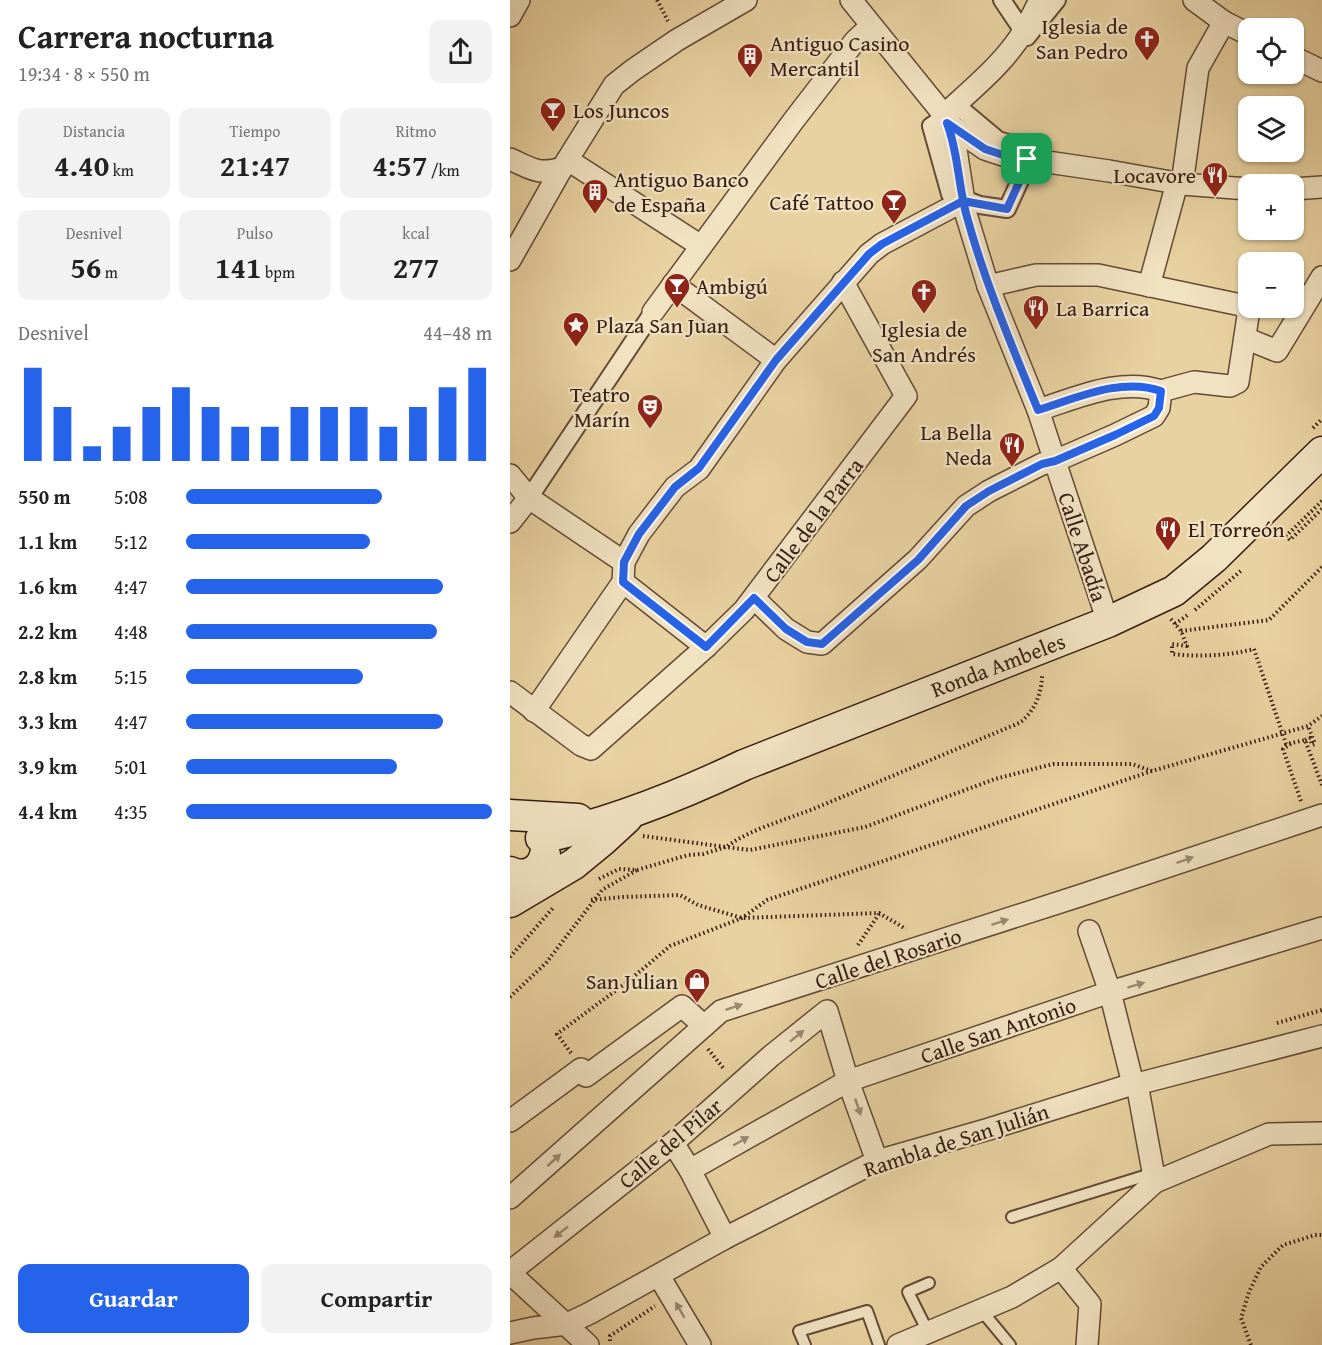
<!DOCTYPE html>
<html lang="es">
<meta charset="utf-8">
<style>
body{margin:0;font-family:"Gentium Book Plus",serif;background:#f2f2f2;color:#222;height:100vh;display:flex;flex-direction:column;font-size:22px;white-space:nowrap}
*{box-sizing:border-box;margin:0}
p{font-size:20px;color:#767676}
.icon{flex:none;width:33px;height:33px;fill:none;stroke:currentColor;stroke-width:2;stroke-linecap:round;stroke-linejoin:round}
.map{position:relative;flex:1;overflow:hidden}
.details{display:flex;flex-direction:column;background:#fff;width:510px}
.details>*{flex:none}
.tools{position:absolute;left:728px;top:18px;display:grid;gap:12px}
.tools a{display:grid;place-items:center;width:66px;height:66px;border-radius:12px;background:#fff;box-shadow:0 2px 4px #0004;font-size:30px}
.pin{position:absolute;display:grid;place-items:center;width:51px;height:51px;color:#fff;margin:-26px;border-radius:12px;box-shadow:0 3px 9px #0006}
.round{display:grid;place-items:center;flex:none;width:63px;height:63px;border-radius:12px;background:#f2f2f2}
.headline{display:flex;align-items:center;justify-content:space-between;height:102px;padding:0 18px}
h1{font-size:33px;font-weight:700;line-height:45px}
.stats{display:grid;grid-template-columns:repeat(3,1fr);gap:9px;height:102px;padding:6px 18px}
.stats div{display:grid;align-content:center;border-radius:12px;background:#f2f2f2;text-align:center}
.stats b{font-size:30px;font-weight:700}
.stats small{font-size:16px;font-weight:400}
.stats p{font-size:16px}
.chart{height:168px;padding:12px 18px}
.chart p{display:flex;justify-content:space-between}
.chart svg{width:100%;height:108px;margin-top:6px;stroke:#2563eb;stroke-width:6}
.primary-button{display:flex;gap:12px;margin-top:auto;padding:12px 18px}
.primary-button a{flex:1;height:69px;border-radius:12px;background:#2563eb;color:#fff;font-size:24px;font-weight:700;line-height:69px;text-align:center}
.primary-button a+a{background:#f2f2f2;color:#222}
ul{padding:0 18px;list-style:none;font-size:20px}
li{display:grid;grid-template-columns:96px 72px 1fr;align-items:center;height:45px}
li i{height:15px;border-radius:8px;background:#2563eb}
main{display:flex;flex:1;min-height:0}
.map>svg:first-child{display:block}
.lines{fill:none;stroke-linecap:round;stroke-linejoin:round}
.service-casing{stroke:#624a36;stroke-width:14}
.pedestrian-casing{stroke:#624a36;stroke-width:20}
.minor-casing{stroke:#624a36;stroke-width:24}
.secondary-casing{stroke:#351c12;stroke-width:33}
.path{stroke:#351c12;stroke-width:4;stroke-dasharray:1.5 3;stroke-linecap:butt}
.service{stroke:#f1e2c2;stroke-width:10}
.pedestrian{stroke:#f1e2c2;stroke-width:16}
.minor{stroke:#f1e2c2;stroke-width:21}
.secondary{stroke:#f1e2c2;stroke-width:30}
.path-bridge{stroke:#351c12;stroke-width:4;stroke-dasharray:1.5 3;stroke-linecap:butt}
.oneway{fill:#9c8973}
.route-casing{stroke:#fff;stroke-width:12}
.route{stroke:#2563eb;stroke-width:8}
.labels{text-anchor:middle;stroke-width:4.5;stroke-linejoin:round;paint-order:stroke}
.poi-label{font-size:22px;fill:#351c12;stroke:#f1e2c2;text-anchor:start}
.street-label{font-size:22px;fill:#351c12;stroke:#f1e2c2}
</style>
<main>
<section class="details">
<div class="headline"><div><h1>Carrera nocturna</h1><p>19:34 · 8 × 550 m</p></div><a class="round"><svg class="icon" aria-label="share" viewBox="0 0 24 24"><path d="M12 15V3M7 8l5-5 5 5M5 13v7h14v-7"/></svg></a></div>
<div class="stats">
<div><p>Distancia</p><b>4.40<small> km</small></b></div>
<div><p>Tiempo</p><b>21:47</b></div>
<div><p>Ritmo</p><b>4:57<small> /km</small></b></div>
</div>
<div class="stats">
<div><p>Desnivel</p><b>56<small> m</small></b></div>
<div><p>Pulso</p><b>141<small> bpm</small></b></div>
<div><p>kcal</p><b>277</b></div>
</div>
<div class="chart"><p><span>Desnivel</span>44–48 m</p>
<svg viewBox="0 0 160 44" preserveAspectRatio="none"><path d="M5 44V6M15 44V22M25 44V38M35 44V30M45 44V22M55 44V14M65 44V22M75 44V30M85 44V30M95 44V22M105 44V22M115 44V22M125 44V30M135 44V22M145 44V14M155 44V6"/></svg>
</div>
<ul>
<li><b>550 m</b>5:08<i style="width:64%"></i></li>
<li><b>1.1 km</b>5:12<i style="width:60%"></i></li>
<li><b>1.6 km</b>4:47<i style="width:84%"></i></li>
<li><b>2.2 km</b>4:48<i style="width:82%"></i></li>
<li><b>2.8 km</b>5:15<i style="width:58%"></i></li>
<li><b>3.3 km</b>4:47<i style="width:84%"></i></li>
<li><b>3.9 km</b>5:01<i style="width:69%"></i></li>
<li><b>4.4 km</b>4:35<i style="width:100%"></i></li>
</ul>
<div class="primary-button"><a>Guardar</a><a>Compartir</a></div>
</section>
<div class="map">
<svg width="812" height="1345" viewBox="0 0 812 1345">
<rect width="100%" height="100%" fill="#e9d2a1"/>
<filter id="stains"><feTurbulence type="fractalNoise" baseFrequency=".00333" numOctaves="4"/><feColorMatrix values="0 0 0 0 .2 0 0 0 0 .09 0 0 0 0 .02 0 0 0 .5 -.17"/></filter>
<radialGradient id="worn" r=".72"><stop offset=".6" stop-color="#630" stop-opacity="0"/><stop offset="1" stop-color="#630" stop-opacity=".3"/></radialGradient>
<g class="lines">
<g class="service-casing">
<g id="service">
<path d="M 502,1217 L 644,1173"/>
<path d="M 471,1310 L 500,1345"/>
<path d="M 418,1332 L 398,1292 L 419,1283"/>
<path d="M 295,1345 L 289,1331 L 357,1311 L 369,1345"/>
</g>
</g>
<g class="pedestrian-casing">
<g id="pedestrian">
<path d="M 492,0 L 517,37 L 547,0"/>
<path d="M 451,109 L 488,140 L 518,149 L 517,165 L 497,209 L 470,205 L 440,194 L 421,126 L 434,117 Z"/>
<path d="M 19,498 L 143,312"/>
</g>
</g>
<g class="minor-casing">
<g id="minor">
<path d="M 341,0 L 434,115 L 445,143 L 456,214 L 478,286 L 528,410 L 598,622"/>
<path d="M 684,0 L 714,22 L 738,34"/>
<path d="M 0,16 L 9,0"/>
<path d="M 783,57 L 812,71"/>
<path d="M 434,115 C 462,89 495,63 515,29 C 520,20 525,10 530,0"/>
<path d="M 437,123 L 475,149 L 496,156 L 599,171 L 672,184 L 738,189"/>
<path d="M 0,159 C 22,169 28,175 52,168"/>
<path d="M 58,160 L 191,246"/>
<path d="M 672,184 L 688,68 L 714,22"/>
<path d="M 783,189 L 812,187"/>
<path d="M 0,260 L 48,175 L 104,85 L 123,70 L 167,40 L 236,0"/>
<path d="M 163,284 L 266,360"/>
<path d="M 478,286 L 526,275 L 588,275 L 731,305 L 737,310 L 738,316 L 728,382 L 720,386 L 684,382 L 651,391"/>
<path d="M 639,286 L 667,183"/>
<path d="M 143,312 L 284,120 L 345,41 L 361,26"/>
<path d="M 735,338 L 767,351 L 812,277"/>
<path d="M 0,475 L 19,498 L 114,562"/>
<path d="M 0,522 L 19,498"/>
<path d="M 113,582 L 196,647"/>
<path d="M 244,598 L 276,629 L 297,642 L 312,644 L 408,559 L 456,506 L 479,491 L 532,464 L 545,461 L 605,435 L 644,416 L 649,408 L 651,391 C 611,377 567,398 528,410"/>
<path d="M 0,692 L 71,745 L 81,749 L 196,647 L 234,610 L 396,396 L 333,282"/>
<path d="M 24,711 L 113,582 L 114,562 L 129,534 L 165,487 L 189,469 L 266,360 L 359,254 L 372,244 L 453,201"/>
<path d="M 579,931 L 600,992 L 623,1084"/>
<path d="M 0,1121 L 71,1069 L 76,1076 L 172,1006 L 194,1026"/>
<path d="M 163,1143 L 180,1170 L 215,1238"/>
<path d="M 180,1170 L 338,1081 L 600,992 L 812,928"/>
<path d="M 645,1182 L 759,1134 L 812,1133"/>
<path d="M 0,1198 L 211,1011 L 569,896 L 812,815"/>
<path d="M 551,1268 L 580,1304 L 577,1345"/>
<path d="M 0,1272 L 163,1143 L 261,1056 L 317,1011 L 338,1081 L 367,1161"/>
<path d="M 0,1273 L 78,1345"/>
<path d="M 149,1276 L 190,1345"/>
<path d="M 0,1333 L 23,1328 L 57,1324 L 80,1313 L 215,1238 L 367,1161 L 479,1129 L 623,1084 L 627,1084 L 812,1036"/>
<path d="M 388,1345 L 502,1297 L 551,1268 L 645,1182 L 627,1084"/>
</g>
</g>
<g class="secondary-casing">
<g id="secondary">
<path d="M 0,815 L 68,819"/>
<path d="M 31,838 C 102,823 169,796 234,765 L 598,622 L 664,591 L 704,558 L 812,452"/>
<path d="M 0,872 C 16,879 31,871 35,855"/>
<path d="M 0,902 L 64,864 L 92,841 L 117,818"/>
</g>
</g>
<g class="path">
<path d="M 147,0 L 158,21"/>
<path d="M 803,428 L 812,419"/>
<path d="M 812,501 L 776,536 L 780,540 L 812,509"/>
<path d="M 685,610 L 732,570"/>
<path d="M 661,619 L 671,631 L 677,646 L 662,644 L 662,654 C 690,657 717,656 744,649"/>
<path d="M 665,624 L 679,614"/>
<path d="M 671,631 L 759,620 L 812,567"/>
<path d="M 795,740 L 800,738 L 802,745 L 805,744 L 798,726"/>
<path d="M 791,801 L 773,749 L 782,743 L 795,740 L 812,785"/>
<path d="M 133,836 L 216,847 C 244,827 277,820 308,807 C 375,779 442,751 509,723 C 524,713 532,693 532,675"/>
<path d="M 89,879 L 109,869 L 127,870 L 178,855 L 193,854 L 216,847 L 240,850 L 355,827 L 485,779 L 543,764 L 622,764 L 642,771"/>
<path d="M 81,900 L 113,897 L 170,895 L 188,905 L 232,918 L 369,913 L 396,929"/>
<path d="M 348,945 L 369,914"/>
<path d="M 0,957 L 43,908"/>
<path d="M 0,997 L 36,963 L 92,890 L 127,870"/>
<path d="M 767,1023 L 812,1010"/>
<path d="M 198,1049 L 214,1069"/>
<path d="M 61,1053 L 47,1034 L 116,983 L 160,946 L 232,918 L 257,900 L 642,771 L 798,726 L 812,716"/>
<path d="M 100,1341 L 100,1336 L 145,1306"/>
<path d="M 741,1345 L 731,1318 L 739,1292 L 751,1267 L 773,1245 L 805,1235 L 812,1235"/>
</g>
<use href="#service" class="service"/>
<use href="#pedestrian" class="pedestrian"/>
<use href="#minor" class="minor"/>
<use href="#secondary" class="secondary"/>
<path class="path-bridge" d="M 744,649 L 776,744 L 782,743"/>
</g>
<defs><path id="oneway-solid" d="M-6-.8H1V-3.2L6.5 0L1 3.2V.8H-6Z" transform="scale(1.5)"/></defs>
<g class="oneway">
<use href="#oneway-solid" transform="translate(675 860) rotate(-19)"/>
<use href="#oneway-solid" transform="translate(490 922) rotate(-18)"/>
<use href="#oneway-solid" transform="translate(626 985) rotate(-17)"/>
<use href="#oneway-solid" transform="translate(224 1007) rotate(-18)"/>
<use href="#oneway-solid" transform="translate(287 1036) rotate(-39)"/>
<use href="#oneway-solid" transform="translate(348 1107) rotate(71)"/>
<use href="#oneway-solid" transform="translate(231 1141) rotate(-30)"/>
<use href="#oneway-solid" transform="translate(44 1160) rotate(-42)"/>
<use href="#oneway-solid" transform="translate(51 1232) rotate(142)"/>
<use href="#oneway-solid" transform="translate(170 1310) rotate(-120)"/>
</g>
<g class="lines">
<g class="route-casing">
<path id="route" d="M 517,159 L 517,165 L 497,209 L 453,201 L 372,244 L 359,254 L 266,360 L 189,468 L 165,487 L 129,534 L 114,562 L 113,582 L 196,647 L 244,598 L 276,629 L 297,642 L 312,644 L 408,560 L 456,506 L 479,491 L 532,464 L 545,461 L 605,435 L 644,416 L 649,408 L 651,391 C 611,377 567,398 528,410 C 502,346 475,283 457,217 C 448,186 449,155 437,123 L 475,149 L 496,156 L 517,159"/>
</g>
<use href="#route" class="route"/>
</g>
<defs>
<g id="church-pin" transform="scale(1.35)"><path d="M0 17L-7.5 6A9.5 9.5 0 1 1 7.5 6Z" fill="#8f2418" stroke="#f1e2c2"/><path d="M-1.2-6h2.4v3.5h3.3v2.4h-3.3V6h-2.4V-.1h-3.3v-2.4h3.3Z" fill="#fff"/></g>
<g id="building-pin" transform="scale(1.35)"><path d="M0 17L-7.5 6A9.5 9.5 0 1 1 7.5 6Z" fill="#8f2418" stroke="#f1e2c2"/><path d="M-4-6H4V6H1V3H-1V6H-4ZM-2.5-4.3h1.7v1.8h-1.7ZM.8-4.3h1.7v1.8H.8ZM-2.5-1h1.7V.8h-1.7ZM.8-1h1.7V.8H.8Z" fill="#fff"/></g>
<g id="bar-pin" transform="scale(1.35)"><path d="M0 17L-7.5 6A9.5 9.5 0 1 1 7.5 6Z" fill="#8f2418" stroke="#f1e2c2"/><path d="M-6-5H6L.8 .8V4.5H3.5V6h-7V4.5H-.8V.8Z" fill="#fff"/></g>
<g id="restaurant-pin" transform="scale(1.35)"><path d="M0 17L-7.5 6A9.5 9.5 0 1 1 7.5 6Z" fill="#8f2418" stroke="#f1e2c2"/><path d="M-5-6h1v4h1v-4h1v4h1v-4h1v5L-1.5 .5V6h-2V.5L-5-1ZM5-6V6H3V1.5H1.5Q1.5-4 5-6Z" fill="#fff"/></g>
<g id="sight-pin" transform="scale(1.35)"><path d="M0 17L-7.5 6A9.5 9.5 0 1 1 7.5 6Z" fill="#8f2418" stroke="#f1e2c2"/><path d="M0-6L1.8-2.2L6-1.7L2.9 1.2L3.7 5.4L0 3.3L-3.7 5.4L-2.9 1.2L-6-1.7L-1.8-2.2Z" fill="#fff"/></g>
<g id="theatre-pin" transform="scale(1.35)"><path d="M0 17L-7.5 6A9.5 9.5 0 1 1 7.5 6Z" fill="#8f2418" stroke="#f1e2c2"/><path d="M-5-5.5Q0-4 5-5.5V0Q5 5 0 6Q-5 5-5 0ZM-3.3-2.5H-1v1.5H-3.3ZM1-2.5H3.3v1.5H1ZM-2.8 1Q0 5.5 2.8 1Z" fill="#fff"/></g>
<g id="shop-pin" transform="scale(1.35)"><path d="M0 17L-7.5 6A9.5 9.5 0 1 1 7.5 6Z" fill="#8f2418" stroke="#f1e2c2"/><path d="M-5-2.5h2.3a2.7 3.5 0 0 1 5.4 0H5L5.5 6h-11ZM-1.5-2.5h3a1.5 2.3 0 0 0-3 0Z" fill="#fff"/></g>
</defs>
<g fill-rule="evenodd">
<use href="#church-pin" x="637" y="39"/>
<use href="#building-pin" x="240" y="56"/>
<use href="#bar-pin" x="43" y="110"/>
<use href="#restaurant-pin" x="705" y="175"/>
<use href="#building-pin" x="85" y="192"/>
<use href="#bar-pin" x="384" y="202"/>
<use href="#bar-pin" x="167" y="286"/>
<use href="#church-pin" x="414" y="292"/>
<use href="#restaurant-pin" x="526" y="308"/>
<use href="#sight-pin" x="66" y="325"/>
<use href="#theatre-pin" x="140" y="407"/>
<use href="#restaurant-pin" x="502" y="445"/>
<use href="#restaurant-pin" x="658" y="529"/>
<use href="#shop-pin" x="187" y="981"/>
</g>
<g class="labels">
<g class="poi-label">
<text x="618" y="34" text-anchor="end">Iglesia de<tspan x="618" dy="25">San Pedro</tspan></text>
<text x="260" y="51">Antiguo Casino<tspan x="260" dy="25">Mercantil</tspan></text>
<text x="63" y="118">Los Juncos</text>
<text x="686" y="183" text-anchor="end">Locavore</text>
<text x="104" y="187">Antiguo Banco<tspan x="104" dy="25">de España</tspan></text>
<text x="364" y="210" text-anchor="end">Café Tattoo</text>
<text x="186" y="294">Ambigú</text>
<text x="546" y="316">La Barrica</text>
<text x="86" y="333">Plaza San Juan</text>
<text x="414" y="337" text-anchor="middle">Iglesia de<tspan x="414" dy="25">San Andrés</tspan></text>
<text x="120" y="402" text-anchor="end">Teatro<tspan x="120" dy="25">Marín</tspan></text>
<text x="482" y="440" text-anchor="end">La Bella<tspan x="482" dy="25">Neda</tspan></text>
<text x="678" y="537">El Torreón</text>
<text x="168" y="989" text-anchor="end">San Julian</text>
</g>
<g class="street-label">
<text transform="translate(303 520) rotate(-53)" y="8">Calle de la Parra</text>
<text transform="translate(573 547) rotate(72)" y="8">Calle Abadía</text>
<text transform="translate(488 665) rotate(-21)" y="8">Ronda Ambeles</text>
<text transform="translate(378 958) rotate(-18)" y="8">Calle del Rosario</text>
<text transform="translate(488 1030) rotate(-19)" y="8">Calle San Antonio</text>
<text transform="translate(446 1140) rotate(-18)" y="8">Rambla de San Julián</text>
<text transform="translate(160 1143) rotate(-40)" y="8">Calle del Pilar</text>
</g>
</g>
<rect width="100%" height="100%" filter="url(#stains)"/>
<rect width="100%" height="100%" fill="url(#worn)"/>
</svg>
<div class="tools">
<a><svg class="icon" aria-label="locate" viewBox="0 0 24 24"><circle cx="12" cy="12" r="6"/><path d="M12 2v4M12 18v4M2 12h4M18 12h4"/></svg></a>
<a><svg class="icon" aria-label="layers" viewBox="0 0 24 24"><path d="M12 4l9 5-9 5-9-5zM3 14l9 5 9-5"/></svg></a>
<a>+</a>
<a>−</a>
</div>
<div class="pin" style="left:517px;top:159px;background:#1e9e55"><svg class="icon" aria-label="arrive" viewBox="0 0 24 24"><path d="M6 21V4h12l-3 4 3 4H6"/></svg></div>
</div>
</main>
